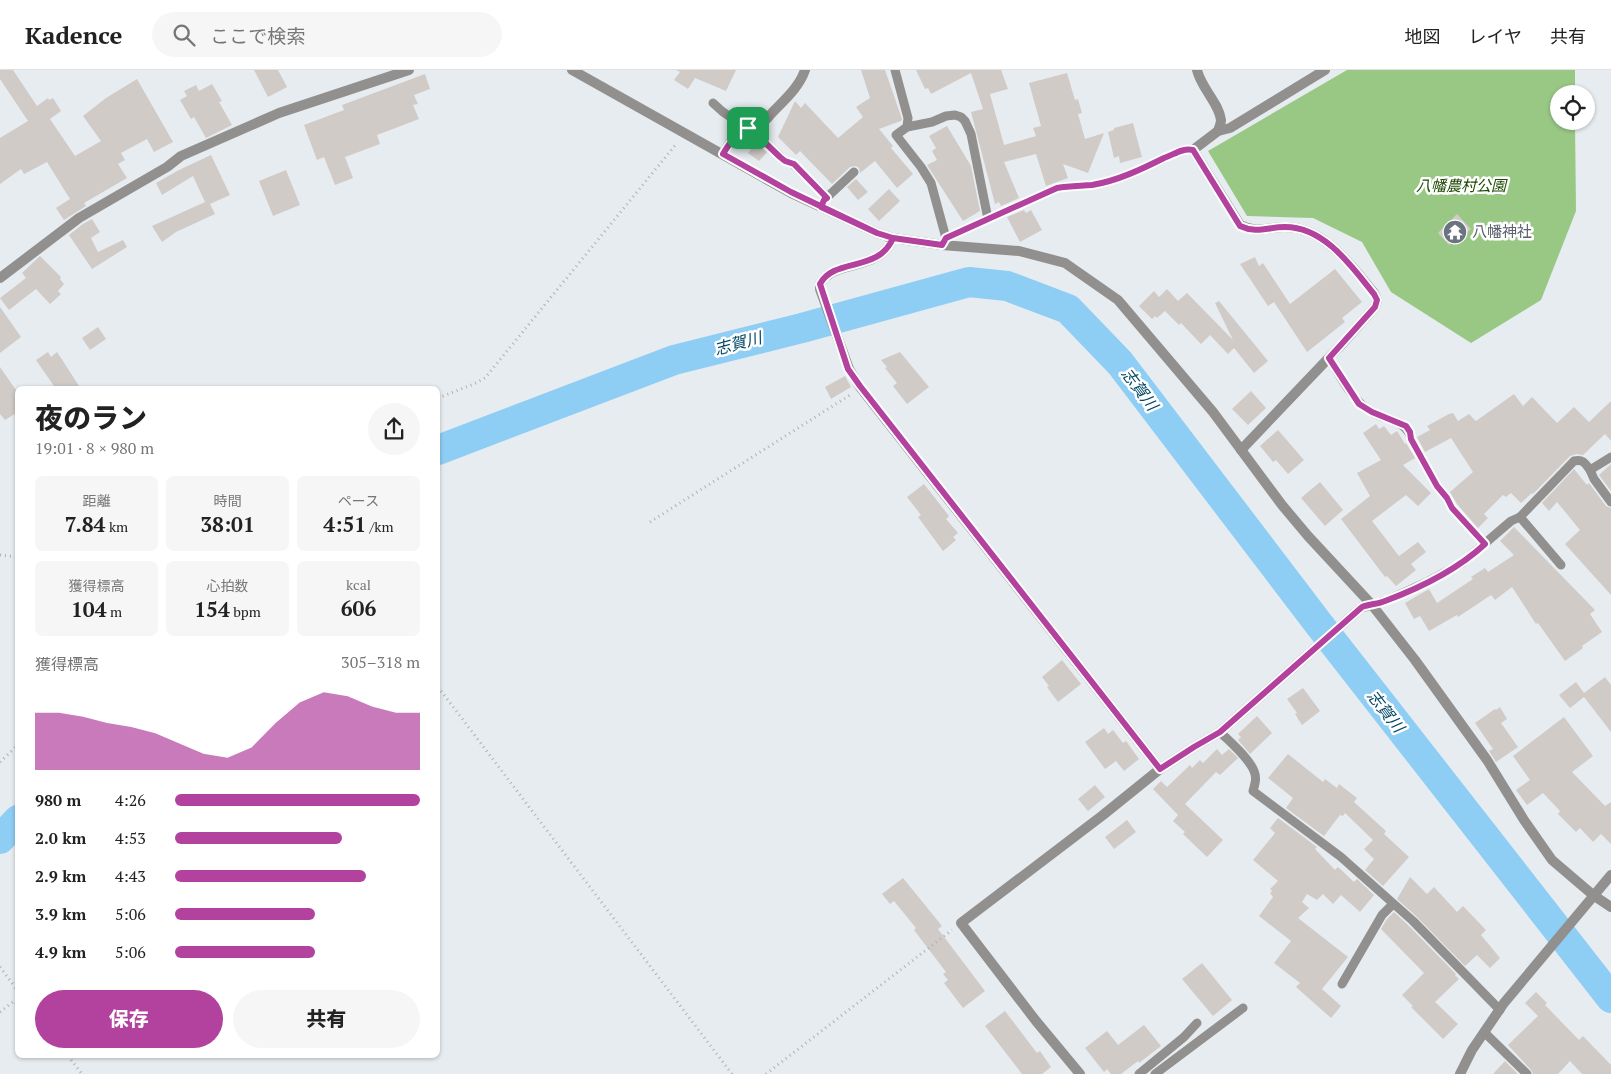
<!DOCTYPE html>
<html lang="ja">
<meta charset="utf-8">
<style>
body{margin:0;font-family:"PT Serif","Noto Sans JP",serif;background:#f6f6f6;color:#222;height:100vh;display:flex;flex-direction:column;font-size:19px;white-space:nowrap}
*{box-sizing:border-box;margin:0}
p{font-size:16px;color:#767676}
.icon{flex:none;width:28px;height:28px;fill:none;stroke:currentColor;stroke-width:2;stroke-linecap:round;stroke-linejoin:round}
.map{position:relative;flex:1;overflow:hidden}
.sheet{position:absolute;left:15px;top:316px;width:425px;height:672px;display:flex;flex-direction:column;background:#fff;border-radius:8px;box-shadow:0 1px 4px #0004}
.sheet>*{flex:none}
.controls{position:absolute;left:1550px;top:15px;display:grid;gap:10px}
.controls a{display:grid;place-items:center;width:45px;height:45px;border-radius:50%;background:#fff;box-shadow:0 1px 4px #0004;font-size:25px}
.pin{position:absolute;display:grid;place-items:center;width:42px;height:42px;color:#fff;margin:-21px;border-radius:10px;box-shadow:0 2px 8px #0006}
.round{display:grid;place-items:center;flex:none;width:52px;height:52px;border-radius:26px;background:#f6f6f6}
.summary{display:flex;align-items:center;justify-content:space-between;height:85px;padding:0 20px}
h1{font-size:28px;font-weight:800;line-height:38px}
.stats{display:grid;grid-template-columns:repeat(3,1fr);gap:8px;height:85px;padding:5px 20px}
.stats div{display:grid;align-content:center;border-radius:8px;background:#f6f6f6;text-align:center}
.stats b{font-size:21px;font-weight:800}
.stats small{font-size:14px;font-weight:400}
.stats p{font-size:14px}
.chart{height:140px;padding:10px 20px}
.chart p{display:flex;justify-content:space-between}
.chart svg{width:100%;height:90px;margin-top:5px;fill:#b2429e;opacity:.7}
.action{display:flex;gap:10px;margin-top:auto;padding:10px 20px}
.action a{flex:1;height:58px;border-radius:30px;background:#b2429e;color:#fff;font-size:20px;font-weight:800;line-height:58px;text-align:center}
.action a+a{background:#f6f6f6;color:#222}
ul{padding:0 20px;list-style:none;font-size:16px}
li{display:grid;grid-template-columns:80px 60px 1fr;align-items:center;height:38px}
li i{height:12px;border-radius:6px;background:#b2429e}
header{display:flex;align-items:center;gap:30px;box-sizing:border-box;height:70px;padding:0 25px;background:#fff;border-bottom:1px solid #e0e0e0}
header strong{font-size:24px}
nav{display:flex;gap:28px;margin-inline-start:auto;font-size:18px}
.search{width:350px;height:45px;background:#f6f6f6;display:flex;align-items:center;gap:12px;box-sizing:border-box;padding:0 18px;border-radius:28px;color:#767676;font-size:19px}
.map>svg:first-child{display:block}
.green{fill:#99c885}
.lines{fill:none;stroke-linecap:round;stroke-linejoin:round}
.river{stroke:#8ecdf4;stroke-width:30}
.building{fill:#d1cbc8}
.path{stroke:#aeb2b6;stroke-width:3;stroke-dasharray:1 4;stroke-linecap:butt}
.service{stroke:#91908e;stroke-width:9}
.minor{stroke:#91908e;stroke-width:10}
.tertiary{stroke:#91908e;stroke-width:10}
.route-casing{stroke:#fff;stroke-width:10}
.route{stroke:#b2429e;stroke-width:6}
.labels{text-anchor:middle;stroke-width:5;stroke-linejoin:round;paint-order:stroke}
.park-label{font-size:15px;font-style:italic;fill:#1d4800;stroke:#fff}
.worship-label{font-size:15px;fill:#5b616d;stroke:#fff;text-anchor:start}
.water-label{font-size:16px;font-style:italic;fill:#004665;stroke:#fff}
</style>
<header>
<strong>Kadence</strong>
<div class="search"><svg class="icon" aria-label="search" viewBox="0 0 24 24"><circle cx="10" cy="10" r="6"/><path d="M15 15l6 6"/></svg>ここで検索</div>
<nav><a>地図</a><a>レイヤ</a><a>共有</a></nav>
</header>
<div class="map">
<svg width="1611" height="1004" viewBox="0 0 1611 1004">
<rect width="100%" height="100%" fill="#e7ecf0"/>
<path class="green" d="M 1347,0 L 1575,0 L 1575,24 L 1559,24 L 1559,51 L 1575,51 L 1576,141 L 1541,230 L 1471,273 L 1391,222 L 1362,172 L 1313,148 L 1247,146 L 1208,81 Z"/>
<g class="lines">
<g class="river">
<path d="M 438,380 L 674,290 L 802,258 L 969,212 L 1007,216 L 1068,239 L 1120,293 L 1318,553 L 1611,928"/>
<path d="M 0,769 L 18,750"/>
</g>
</g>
<g class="building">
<path d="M 0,0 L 13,0 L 37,36 L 48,28 L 49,30 L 53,28 L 61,41 L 50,49 L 75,86 L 101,71 L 83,46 L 106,28 L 137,9 L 173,72 L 154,82 L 147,69 L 121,83 L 125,90 L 118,94 L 127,108 L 84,133 L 86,136 L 64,150 L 56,138 L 70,129 L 47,92 L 24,104 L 21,99 L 0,114 L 0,68 L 28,51 L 0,9 Z"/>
<path d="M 254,0 L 278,0 L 287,17 L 268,27 Z"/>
<path d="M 676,0 L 736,0 L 726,21 L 695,8 L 688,19 L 674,10 L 680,2 Z"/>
<path d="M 861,0 L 885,0 L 902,49 L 901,51 L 879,59 L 893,76 L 891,78 L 913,104 L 897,118 L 875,91 L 860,103 L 859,98 L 856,96 L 850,97 L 832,114 L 800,81 L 796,85 L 778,67 L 795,31 L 801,38 L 805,33 L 838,68 L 863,47 L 856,37 L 870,28 Z"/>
<path d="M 916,0 L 1001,0 L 1008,19 L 990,24 L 1004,75 L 1036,66 L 1033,58 L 1041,56 L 1029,13 L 1067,3 L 1075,30 L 1078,29 L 1082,43 L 1078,44 L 1085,69 L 1104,63 L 1088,103 L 1063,94 L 1068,108 L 1046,116 L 1036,84 L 1004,92 L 1019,128 L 1001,136 L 999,132 L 995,134 L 971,42 L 983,39 L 971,3 L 931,24 L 928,18 L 925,19 Z"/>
<path d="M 425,4 L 430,19 L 414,25 L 418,34 L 413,35 L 419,49 L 377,65 L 380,74 L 345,87 L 353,108 L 335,115 L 324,87 L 317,90 L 304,55 L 344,40 L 342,35 Z"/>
<path d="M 212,14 L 222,31 L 219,32 L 232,55 L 206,68 L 194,47 L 191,49 L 180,30 L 187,26 L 184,21 L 196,15 L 199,21 Z"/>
<path d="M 1133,53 L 1142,87 L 1120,93 L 1119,86 L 1114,88 L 1108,62 L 1114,60 L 1114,58 Z"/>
<path d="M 947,56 L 971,96 L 980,141 L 963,151 L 927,95 L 937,90 L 932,81 L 936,78 L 929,66 Z"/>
<path d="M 756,73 L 767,82 L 759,91 L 748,83 Z"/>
<path d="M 211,85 L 230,125 L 210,134 L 215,144 L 176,162 L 162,172 L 152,156 L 205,132 L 193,106 L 162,125 L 156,113 L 179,100 Z"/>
<path d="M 286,100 L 300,135 L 273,146 L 259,111 Z"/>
<path d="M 856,109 L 868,122 L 858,130 L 847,117 Z"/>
<path d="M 889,119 L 900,131 L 879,151 L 868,139 Z"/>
<path d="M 1024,140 L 1026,143 L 1031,140 L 1042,160 L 1020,172 L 1007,147 Z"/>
<path d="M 1457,144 L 1471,159 L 1459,170 L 1457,167 L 1449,175 L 1438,163 Z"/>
<path d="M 92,149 L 100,162 L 91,168 L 98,182 L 123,170 L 127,177 L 92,199 L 69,165 L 83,154 Z"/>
<path d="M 40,186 L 61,207 L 60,209 L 64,214 L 58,221 L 61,224 L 50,234 L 36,219 L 9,240 L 0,228 L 26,208 L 22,203 Z"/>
<path d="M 1255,187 L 1259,196 L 1263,193 L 1290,234 L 1335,199 L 1362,232 L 1342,248 L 1345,252 L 1307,282 L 1274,232 L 1268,236 L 1240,194 Z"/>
<path d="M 1167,219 L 1178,231 L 1187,223 L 1233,270 L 1215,233 L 1219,231 L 1268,291 L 1254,303 L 1234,278 L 1236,276 L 1228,284 L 1210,265 L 1201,274 L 1181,253 L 1179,255 L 1165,241 L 1157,248 L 1155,246 L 1152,249 L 1139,236 L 1154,221 L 1159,227 Z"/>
<path d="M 0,237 L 21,267 L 0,283 Z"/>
<path d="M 98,257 L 106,269 L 90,280 L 82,268 Z"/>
<path d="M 48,282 L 51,287 L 57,282 L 81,319 L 56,319 L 36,290 Z"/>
<path d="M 900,282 L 929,317 L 907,334 L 893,316 L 897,313 L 885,298 L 887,297 L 881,290 Z"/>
<path d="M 0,297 L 18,323 L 18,342 L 5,350 L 0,344 Z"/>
<path d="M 845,306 L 851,317 L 831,329 L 825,317 Z"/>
<path d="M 1251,321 L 1266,338 L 1248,355 L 1232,339 Z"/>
<path d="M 1514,324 L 1523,336 L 1532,327 L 1557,353 L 1574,337 L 1589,352 L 1611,331 L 1611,371 L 1605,364 L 1583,385 L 1576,384 L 1570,386 L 1533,424 L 1532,423 L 1521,433 L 1511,423 L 1506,427 L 1503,425 L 1484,444 L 1488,448 L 1478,458 L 1457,434 L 1450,422 L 1473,402 L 1451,368 L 1425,382 L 1417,367 L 1430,360 L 1427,356 L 1449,344 L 1453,343 L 1458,351 L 1469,344 L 1476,351 Z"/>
<path d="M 1376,354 L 1379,359 L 1384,356 L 1391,365 L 1397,361 L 1405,374 L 1406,373 L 1415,388 L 1403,395 L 1431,423 L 1418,436 L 1406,425 L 1372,451 L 1399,486 L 1418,472 L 1426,482 L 1411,494 L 1416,500 L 1396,516 L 1387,506 L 1385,507 L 1341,449 L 1370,426 L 1357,403 L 1381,390 L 1363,363 Z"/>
<path d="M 1278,360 L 1304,390 L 1288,404 L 1276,390 L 1273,392 L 1260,376 Z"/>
<path d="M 1611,394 L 1611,421 L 1599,405 Z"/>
<path d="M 1574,399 L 1587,415 L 1589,413 L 1606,436 L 1611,438 L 1611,525 L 1565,474 L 1580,460 L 1557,432 L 1549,441 L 1542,433 Z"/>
<path d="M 1320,412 L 1343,440 L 1325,456 L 1301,428 Z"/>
<path d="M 924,414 L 949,446 L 946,449 L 958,463 L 953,467 L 956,470 L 943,481 L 918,447 L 921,445 L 907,427 Z"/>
<path d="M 1514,457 L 1595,540 L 1590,544 L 1602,562 L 1582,576 L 1583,578 L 1565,591 L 1538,553 L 1536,554 L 1512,517 L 1495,530 L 1491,525 L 1458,547 L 1457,545 L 1429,561 L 1420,546 L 1414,549 L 1405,533 L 1429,519 L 1437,533 L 1473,509 L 1471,507 L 1485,498 L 1488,502 L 1514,485 L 1500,471 Z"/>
<path d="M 1062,590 L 1081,614 L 1058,632 L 1047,617 L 1049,616 L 1042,607 Z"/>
<path d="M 1605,607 L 1611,615 L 1611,662 L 1584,627 L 1570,638 L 1559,625 L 1576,612 L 1584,623 Z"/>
<path d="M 1303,618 L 1320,641 L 1302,655 L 1295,644 L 1297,643 L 1287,629 Z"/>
<path d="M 1500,637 L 1507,649 L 1501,653 L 1518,677 L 1496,692 L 1489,681 L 1493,679 L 1475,653 L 1495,639 L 1496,640 Z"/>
<path d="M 1257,646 L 1272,663 L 1250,684 L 1238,670 L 1241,667 L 1238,664 Z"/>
<path d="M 1564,647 L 1593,686 L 1572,702 L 1605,736 L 1611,732 L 1611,774 L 1601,764 L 1593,772 L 1580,758 L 1576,762 L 1558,744 L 1560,741 L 1543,723 L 1527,735 L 1516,720 L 1530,710 L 1513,686 Z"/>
<path d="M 1104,658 L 1108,664 L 1113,660 L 1123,673 L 1126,671 L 1139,689 L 1124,701 L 1116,691 L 1105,699 L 1085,672 Z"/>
<path d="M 1217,679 L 1222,685 L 1229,679 L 1238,688 L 1220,705 L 1216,702 L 1185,734 L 1223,770 L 1207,787 L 1183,764 L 1185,762 L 1173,751 L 1178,745 L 1153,719 L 1161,711 L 1167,717 L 1190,695 L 1192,698 L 1200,690 L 1203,693 Z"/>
<path d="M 1288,684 L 1323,712 L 1325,709 L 1337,718 L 1339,714 L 1357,728 L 1354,732 L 1386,761 L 1384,764 L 1409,787 L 1383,816 L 1365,800 L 1374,789 L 1364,779 L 1373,770 L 1345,743 L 1343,746 L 1340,745 L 1324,766 L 1286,738 L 1293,728 L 1268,708 Z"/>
<path d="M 1095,715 L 1105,727 L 1088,741 L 1078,729 Z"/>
<path d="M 1278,748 L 1317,777 L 1315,779 L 1335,800 L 1338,797 L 1354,812 L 1357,809 L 1374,825 L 1360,842 L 1341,825 L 1333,834 L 1323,824 L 1317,830 L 1307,824 L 1302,832 L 1309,838 L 1298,848 L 1348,887 L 1322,919 L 1341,936 L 1331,948 L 1296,917 L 1300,913 L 1274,893 L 1291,871 L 1259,846 L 1273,827 L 1270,823 L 1272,821 L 1270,819 L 1278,811 L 1253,790 L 1275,763 L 1270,758 Z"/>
<path d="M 1127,750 L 1136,762 L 1114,779 L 1105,767 Z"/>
<path d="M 1410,807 L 1427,824 L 1434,817 L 1457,842 L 1463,836 L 1486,860 L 1481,865 L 1500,888 L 1490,898 L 1477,885 L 1465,896 L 1417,847 L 1397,829 Z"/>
<path d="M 903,808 L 942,856 L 938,859 L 985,921 L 963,938 L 944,913 L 948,910 L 943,904 L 946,902 L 914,860 L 916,858 L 894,831 L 890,834 L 882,824 Z"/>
<path d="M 1394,842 L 1409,856 L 1456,904 L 1455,905 L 1459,909 L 1435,932 L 1458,954 L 1443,969 L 1411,937 L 1413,936 L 1402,925 L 1424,903 L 1381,859 L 1387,849 Z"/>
<path d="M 1202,893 L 1232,930 L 1213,946 L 1182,909 Z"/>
<path d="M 1536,922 L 1547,933 L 1545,935 L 1579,970 L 1583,966 L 1611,995 L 1611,1004 L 1582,1004 L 1570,991 L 1558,1004 L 1533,1004 L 1531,1000 L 1508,975 L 1538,946 L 1525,933 Z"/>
<path d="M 1005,941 L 1037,983 L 1040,981 L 1051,997 L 1042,1004 L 1022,1004 L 985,956 Z"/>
<path d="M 1144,955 L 1161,976 L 1139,993 L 1138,991 L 1121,1004 L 1111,1004 L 1107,999 L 1104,1002 L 1085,978 L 1107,961 L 1118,975 Z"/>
<path d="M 1505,991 L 1518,1004 L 1493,1004 Z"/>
</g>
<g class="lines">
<g class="path">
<path d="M 438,328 L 474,314 L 485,308 L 677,73"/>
<path d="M 650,452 L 850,325"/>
<path d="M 0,485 L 18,487"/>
<path d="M 438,617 L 732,1004"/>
<path d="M 0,692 L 18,675"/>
<path d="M 0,897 L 18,921"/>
<path d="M 0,942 L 18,928"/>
<path d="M 68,986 L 82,1004"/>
<path d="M 766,1004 L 952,860"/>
</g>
<g class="service">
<path d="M 895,0 L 908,48 L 907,57"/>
<path d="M 713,33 L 723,42 L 756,64 L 785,91 L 793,94 L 827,127"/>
<path d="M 823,131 L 854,102"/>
<path d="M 946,168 L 931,113 L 921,97 L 896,65 L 907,57 L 932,52 L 946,46 L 955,45 L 961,47 L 965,51 L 971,64 L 988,149"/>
<path d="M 943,172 L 946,168 L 1057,118 C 1069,116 1080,116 1092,115 C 1117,111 1142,99 1165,88 C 1175,83 1182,78 1193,80"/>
<path d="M 1329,288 C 1341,307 1352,331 1372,342 C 1386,350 1408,351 1411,369 L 1437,416 L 1447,428 L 1452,438 L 1485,474"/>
<path d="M 1590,400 L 1594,409 L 1611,432"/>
<path d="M 1520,447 L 1561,495"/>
<path d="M 1372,535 L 1387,530 L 1429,511 L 1462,493 L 1511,451 L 1520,447 L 1574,391 C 1583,389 1585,393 1590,400 L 1611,387"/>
<path d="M 1220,662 C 1230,672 1249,688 1254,701 C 1257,708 1255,714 1253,721 L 1341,787 L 1413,851 L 1500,940"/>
<path d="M 1342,914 L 1382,845 L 1393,834"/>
<path d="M 1484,962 L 1527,1004"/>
<path d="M 1139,1004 L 1184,967 L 1197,953"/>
<path d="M 1155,1004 L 1243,938"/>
</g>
<g class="minor">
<path d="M 572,0 L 791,123 L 877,163 L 893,168 L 942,175 L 1019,181 L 1065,193 L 1118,230 L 1213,342 L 1282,435 L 1308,466 L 1372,535 L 1415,590 L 1487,690 L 1524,750 L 1552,790 L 1593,825 L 1611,837"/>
<path d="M 1197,0 C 1201,18 1219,33 1221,50 C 1221,53 1219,58 1218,61"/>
<path d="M 723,84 C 727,77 731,70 737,65 C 747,57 764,55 770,45 C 783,31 799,18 805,0"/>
<path d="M 893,168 C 879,203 834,188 820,214 L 820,219 L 849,299 L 860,317 L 1160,699"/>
<path d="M 0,208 L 79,148 L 167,97 L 181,86 L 279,43 L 409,0"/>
<path d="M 1241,380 L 1343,273 L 1375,237 L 1377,230 L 1374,223 C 1352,197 1325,157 1285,157 C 1267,157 1257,164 1240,155 L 1193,80 L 1218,61 L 1230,58 L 1325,0"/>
<path d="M 1080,1004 L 1036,951 L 961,853 L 1103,745 L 1160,699 L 1194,677 L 1220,662 L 1362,537 L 1372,535"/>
</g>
<path class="tertiary" d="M 1460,1004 L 1472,980 L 1504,933 L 1611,805"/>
</g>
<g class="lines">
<g class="route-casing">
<path id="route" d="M 748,58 L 756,64 L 780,87 L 785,91 L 794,94 L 827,128 L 824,130 L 821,137 L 877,163 L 893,168 C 879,203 834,187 820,214 L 848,299 L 860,316 L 1160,699 L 1194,677 L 1220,662 L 1362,537 C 1370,534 1378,534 1385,531 C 1420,518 1457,500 1485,474 L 1452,438 L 1447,428 L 1437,416 L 1411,369 L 1410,362 L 1406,356 L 1372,342 L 1359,334 L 1329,288 L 1375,237 L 1377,230 L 1374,224 C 1352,197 1325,157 1285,157 C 1268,157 1257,164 1240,156 L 1193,80 C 1182,78 1175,84 1164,88 C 1142,99 1117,111 1092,115 C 1080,116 1069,116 1057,118 L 946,168 L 942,175 L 893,168 L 877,163 L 791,122 L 723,84 C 730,72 736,65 748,58"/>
</g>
<use href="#route" class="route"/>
</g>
<defs>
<g id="temple-disc" transform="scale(1.25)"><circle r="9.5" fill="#6b7280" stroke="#fff"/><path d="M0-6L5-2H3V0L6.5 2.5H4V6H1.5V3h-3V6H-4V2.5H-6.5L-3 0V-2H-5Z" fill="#fff"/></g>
</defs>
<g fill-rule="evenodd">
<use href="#temple-disc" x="1455" y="162"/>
</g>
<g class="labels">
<g class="park-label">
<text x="1461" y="121">八幡農村公園</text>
</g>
<g class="worship-label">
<text x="1472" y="167">八幡神社</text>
</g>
<g class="water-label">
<text transform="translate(738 273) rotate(-15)" y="6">志賀川</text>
<text transform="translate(1140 319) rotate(53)" y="6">志賀川</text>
<text transform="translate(1386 641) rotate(52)" y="6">志賀川</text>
</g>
</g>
</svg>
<div class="controls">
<a><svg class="icon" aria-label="locate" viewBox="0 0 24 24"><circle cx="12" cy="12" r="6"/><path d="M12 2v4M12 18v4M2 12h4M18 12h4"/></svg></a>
</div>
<div class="pin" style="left:748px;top:58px;background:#1e9e55"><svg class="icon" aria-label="arrive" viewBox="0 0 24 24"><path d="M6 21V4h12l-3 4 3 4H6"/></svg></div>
<section class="sheet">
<div class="summary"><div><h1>夜のラン</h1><p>19:01 · 8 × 980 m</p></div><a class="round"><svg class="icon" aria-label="share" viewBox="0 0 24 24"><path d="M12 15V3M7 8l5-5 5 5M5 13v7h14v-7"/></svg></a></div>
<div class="stats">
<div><p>距離</p><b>7.84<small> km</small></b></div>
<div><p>時間</p><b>38:01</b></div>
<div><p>ペース</p><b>4:51<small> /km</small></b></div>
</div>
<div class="stats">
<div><p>獲得標高</p><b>104<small> m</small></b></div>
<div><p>心拍数</p><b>154<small> bpm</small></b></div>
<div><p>kcal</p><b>606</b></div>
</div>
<div class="chart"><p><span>獲得標高</span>305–318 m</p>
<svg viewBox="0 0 160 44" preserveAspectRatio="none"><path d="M0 44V16L10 16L20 18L30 21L40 23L50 26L60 31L70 36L80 38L90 33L100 21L110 11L120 6L130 8L140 13L150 16L160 16V44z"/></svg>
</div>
<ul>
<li><b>980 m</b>4:26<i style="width:100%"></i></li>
<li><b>2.0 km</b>4:53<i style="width:68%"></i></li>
<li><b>2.9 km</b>4:43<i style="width:78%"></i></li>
<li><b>3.9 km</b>5:06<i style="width:57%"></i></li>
<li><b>4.9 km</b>5:06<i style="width:57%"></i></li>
</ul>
<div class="action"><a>保存</a><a>共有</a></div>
</section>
</div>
